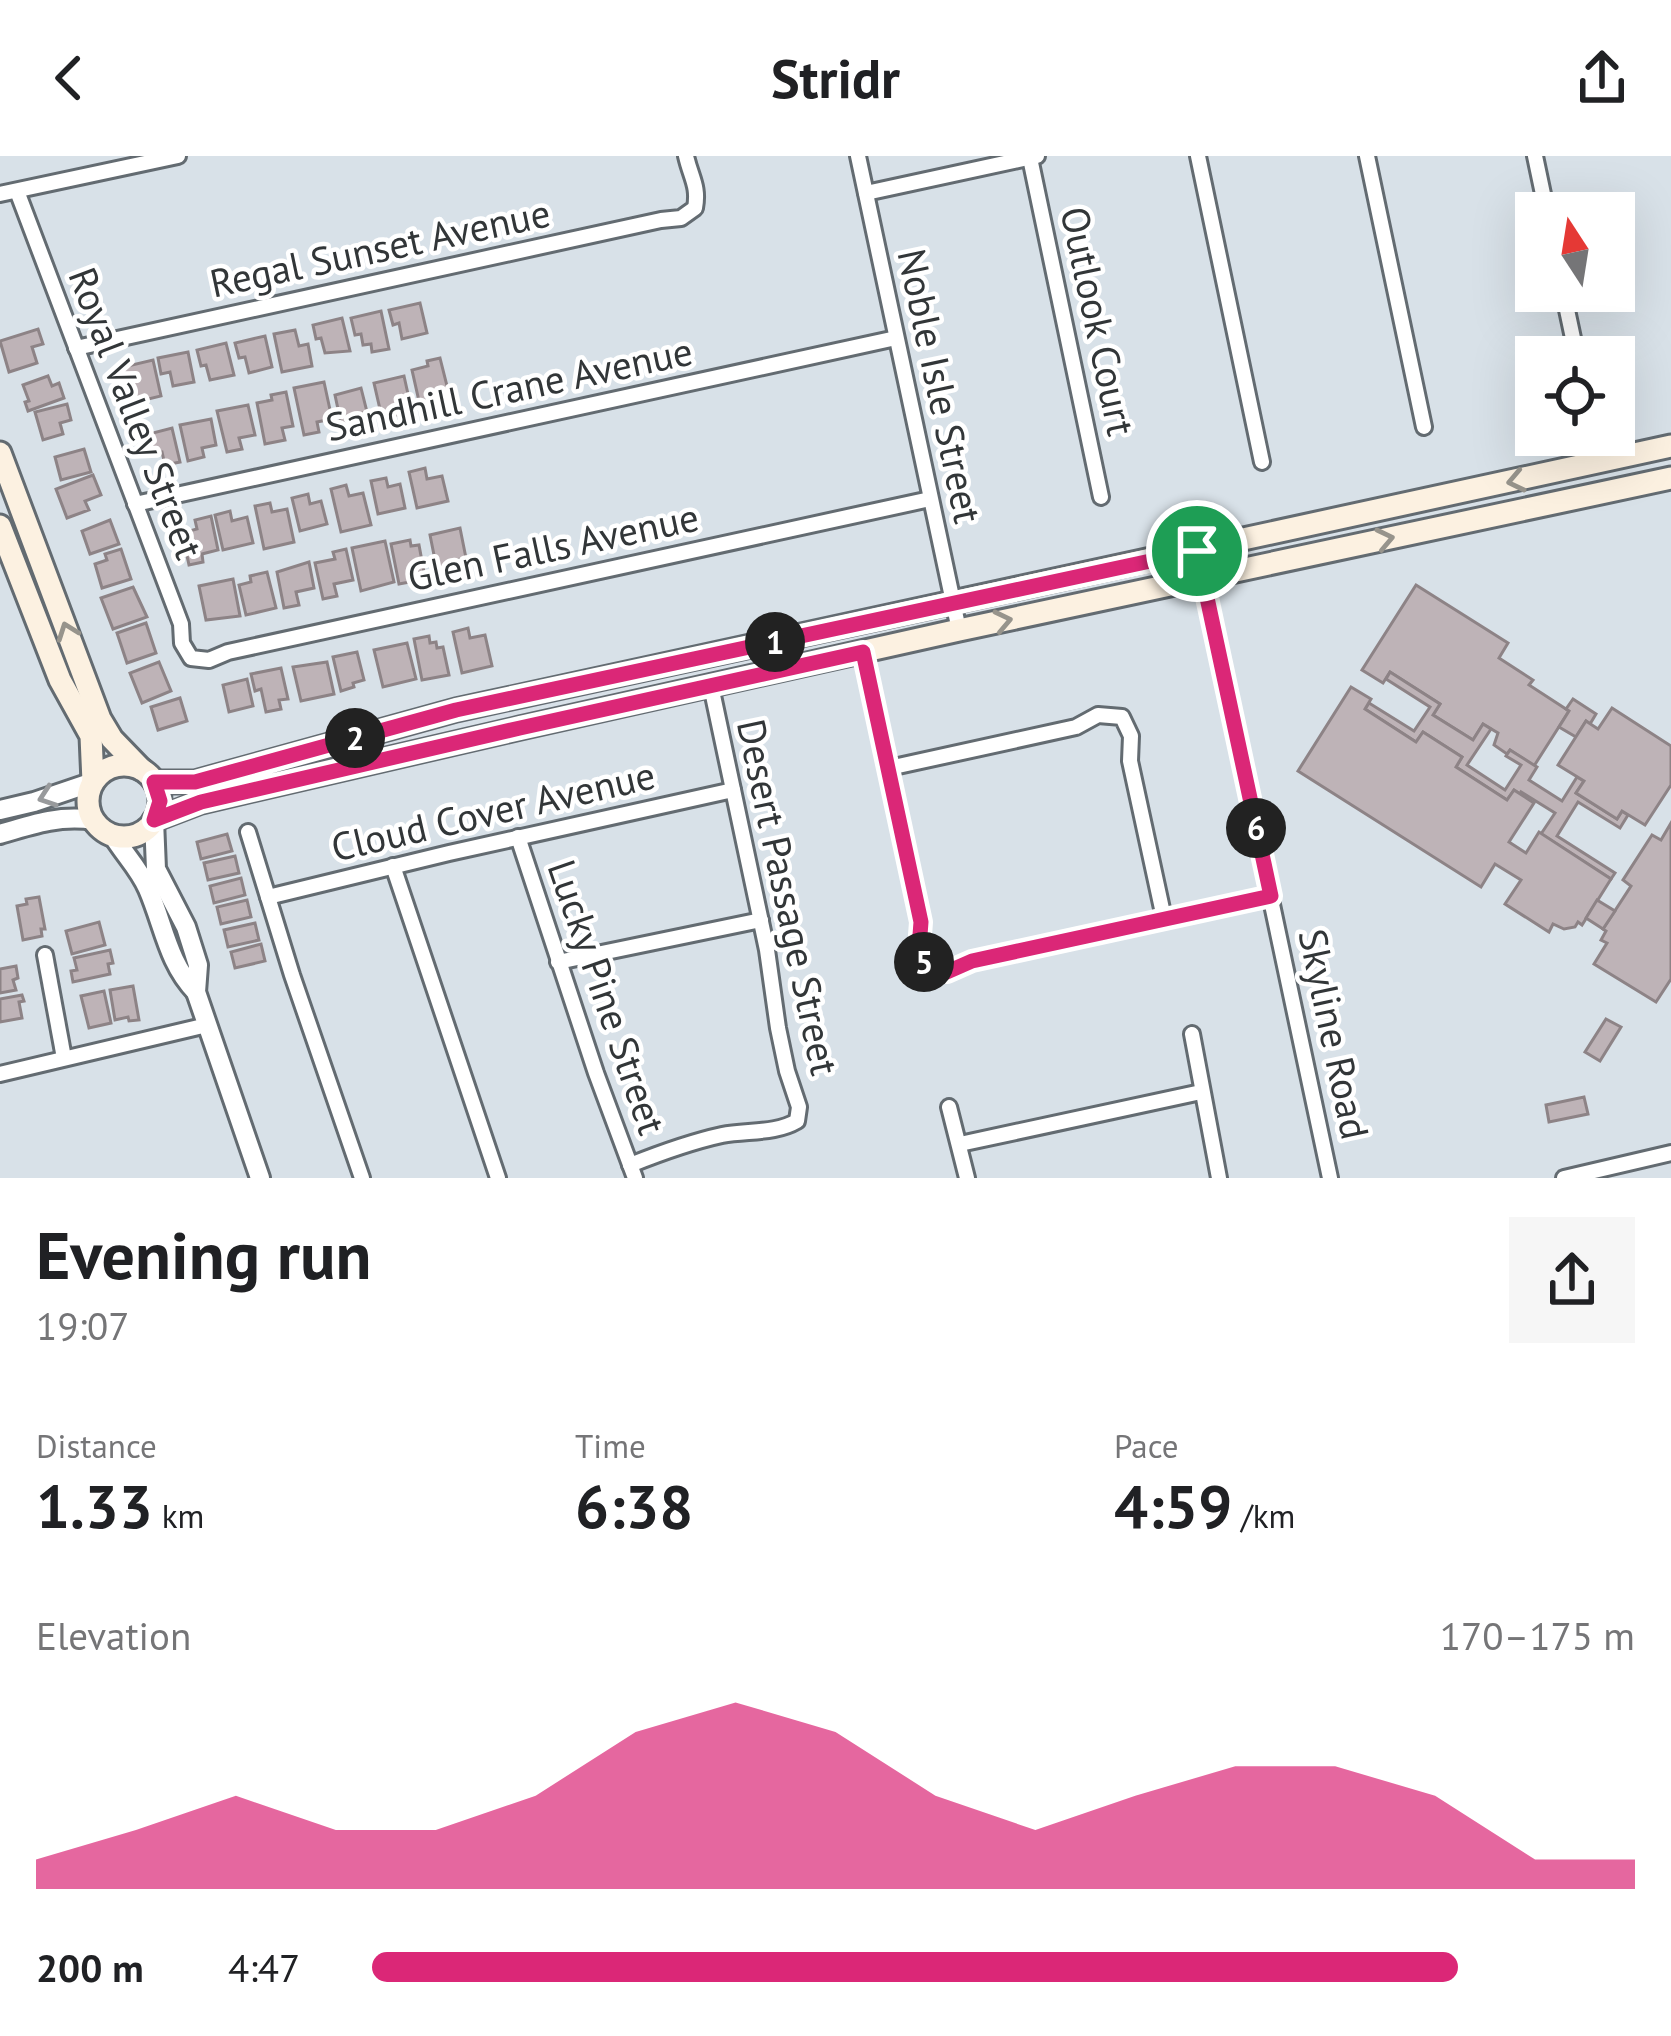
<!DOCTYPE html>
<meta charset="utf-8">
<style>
body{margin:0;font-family:"PT Sans",sans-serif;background:#f6f6f6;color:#202124;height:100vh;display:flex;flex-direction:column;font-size:45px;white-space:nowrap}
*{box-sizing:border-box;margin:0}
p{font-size:39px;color:#757577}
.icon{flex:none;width:66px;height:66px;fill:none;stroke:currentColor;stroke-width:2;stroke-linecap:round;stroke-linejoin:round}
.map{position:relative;height:1022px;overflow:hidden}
.details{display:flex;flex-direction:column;background:#fff;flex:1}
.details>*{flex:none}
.needle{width:78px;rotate:348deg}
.buttons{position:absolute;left:1515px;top:36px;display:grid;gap:24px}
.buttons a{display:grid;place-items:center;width:120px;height:120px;border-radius:0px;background:#fff;box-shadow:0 12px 48px #0002;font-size:60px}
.pin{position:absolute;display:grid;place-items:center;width:102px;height:102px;color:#fff;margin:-51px;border:6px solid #fff;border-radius:50%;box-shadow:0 3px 12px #0007}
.km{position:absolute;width:60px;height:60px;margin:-30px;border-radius:50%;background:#222;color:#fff;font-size:33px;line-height:60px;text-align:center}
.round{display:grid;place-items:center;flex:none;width:126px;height:126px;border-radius:0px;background:#f6f6f6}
.head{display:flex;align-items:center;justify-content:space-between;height:204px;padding:0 36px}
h1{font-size:66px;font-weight:800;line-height:90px}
.figures{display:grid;grid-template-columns:repeat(3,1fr);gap:18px;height:204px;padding:12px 36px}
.figures div{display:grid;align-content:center}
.figures b{font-size:60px;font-weight:800}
.figures small{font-size:33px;font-weight:400}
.figures p{font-size:33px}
.chart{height:336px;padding:24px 36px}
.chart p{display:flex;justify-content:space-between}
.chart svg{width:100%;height:216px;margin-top:12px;fill:#db2777;opacity:.7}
ul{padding:0 36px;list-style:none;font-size:39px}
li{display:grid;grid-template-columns:192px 144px 1fr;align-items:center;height:90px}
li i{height:30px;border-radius:15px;background:#db2777}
header{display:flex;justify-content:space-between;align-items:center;height:156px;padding:0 36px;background:#fff;font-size:54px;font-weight:800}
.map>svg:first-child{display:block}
.building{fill:#beb3b7;stroke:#8d8386;stroke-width:3}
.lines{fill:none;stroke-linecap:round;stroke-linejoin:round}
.minor-casing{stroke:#636b71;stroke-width:20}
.tertiary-casing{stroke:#636b71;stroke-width:24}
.secondary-casing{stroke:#636b71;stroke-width:27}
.minor{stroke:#fff;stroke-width:14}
.tertiary{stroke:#fff;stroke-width:18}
.secondary{stroke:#fcf1e1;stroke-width:21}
.oneway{stroke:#97948c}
.oneway2{stroke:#989a9c}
.route-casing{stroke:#fff;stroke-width:24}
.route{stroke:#db2777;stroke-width:15}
.labels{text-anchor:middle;stroke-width:9;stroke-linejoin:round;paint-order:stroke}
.street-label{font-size:39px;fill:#323638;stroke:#fff}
</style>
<header><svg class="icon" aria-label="back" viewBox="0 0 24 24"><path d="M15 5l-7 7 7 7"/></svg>Stridr<svg class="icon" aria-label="share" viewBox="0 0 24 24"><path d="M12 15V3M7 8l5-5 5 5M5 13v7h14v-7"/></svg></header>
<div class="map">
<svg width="1671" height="1022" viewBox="0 0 1671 1022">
<rect width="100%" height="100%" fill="#d8e1e8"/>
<g class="building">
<path d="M 420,147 L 427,177 L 402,183 L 399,167 L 393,169 L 389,154 Z"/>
<path d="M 381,155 L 389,193 L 372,196 L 371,188 L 363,189 L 361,178 L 355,179 L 351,162 Z"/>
<path d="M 342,162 L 350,195 L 325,197 L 321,182 L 316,183 L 313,169 Z"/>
<path d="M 38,173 L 43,188 L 32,191 L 37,207 L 9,216 L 0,185 Z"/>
<path d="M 295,174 L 299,190 L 308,188 L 312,210 L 282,216 L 274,178 Z"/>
<path d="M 265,180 L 272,211 L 249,217 L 245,201 L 239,202 L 235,187 Z"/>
<path d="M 226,187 L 234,219 L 210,224 L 206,209 L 201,210 L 197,194 Z"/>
<path d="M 188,196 L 194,226 L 173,230 L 170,216 L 161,218 L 158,202 Z"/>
<path d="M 440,202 L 448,234 L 433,238 L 435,250 L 421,254 L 412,214 L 428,210 L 427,205 Z"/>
<path d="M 153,204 L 161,240 L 128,248 L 119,212 Z"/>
<path d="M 48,220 L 52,230 L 59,227 L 64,242 L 28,255 L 25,246 L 29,245 L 23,229 Z"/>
<path d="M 404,220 L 410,247 L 396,250 L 397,259 L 382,262 L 374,227 Z"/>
<path d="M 324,226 L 332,263 L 317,266 L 319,276 L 304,279 L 294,232 Z"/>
<path d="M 361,232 L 367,256 L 355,259 L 358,268 L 342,272 L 335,239 Z"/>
<path d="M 286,236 L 293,270 L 282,272 L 285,284 L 265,288 L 257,247 L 272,244 L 271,239 Z"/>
<path d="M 67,248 L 71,264 L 60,267 L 63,278 L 43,284 L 35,256 Z"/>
<path d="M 248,249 L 255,279 L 239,282 L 242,293 L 227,296 L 217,255 Z"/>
<path d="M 211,263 L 216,289 L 202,292 L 204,301 L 188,305 L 180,269 Z"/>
<path d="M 172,272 L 180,306 L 165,309 L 162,296 L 150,299 L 145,279 Z"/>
<path d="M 84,293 L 91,316 L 61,324 L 55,301 Z"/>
<path d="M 425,312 L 427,323 L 442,320 L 448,345 L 417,352 L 409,316 Z"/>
<path d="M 93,319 L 101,339 L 85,345 L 89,354 L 67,362 L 56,333 Z"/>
<path d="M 386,322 L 388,331 L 400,328 L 405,352 L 378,358 L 371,325 Z"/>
<path d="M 346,329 L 349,340 L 363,337 L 371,369 L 341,376 L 331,333 Z"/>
<path d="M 308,338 L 310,348 L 321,345 L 327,368 L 300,375 L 292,342 Z"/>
<path d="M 270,347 L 272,356 L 287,353 L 294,386 L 264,393 L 255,350 Z"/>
<path d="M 230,355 L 232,365 L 247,361 L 253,387 L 223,394 L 215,359 Z"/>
<path d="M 211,360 L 218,394 L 202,398 L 203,406 L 189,409 L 182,377 L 197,373 L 195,364 Z"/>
<path d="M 110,364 L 119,388 L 90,398 L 82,375 Z"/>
<path d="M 460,372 L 466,402 L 451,405 L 454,416 L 438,419 L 430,379 Z"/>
<path d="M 410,384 L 411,390 L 419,389 L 424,416 L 414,418 L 415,425 L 399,428 L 391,388 Z"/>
<path d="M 385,385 L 394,426 L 361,435 L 352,392 Z"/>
<path d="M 121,393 L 131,423 L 102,432 L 95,408 L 107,404 L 105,398 Z"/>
<path d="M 346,393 L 353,424 L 334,428 L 337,440 L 323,443 L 315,407 L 335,403 L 333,396 Z"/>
<path d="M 309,406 L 314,432 L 296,436 L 299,449 L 284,452 L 277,416 Z"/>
<path d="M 267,416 L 276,452 L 246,459 L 239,429 L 251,426 L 250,420 Z"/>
<path d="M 233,423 L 240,460 L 206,464 L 199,430 Z"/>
<path d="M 1416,429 L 1508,487 L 1499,502 L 1533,524 L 1529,529 L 1569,555 L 1534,610 L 1510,594 L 1507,598 L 1494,589 L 1498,577 L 1483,568 L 1473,584 L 1433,559 L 1440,548 L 1390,516 L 1383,527 L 1362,514 Z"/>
<path d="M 133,431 L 147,461 L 113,473 L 101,442 Z"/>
<path d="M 146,467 L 156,497 L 127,507 L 117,477 Z"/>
<path d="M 468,472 L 470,482 L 485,479 L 492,510 L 462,517 L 453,476 Z"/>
<path d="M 429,480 L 430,487 L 436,486 L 437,492 L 443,491 L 449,519 L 422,524 L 414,483 Z"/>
<path d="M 407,487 L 416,523 L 383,531 L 374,494 Z"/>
<path d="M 357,496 L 364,524 L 353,527 L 354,531 L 341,535 L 333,501 Z"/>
<path d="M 159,506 L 171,535 L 142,547 L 130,517 Z"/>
<path d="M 327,506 L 334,538 L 301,545 L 293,511 Z"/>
<path d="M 281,512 L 288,543 L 279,544 L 281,553 L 266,556 L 261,533 L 255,535 L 251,518 Z"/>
<path d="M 1390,516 L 1440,548 L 1433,559 L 1473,584 L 1483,568 L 1491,573 L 1467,609 L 1505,634 L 1521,609 L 1506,600 L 1510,594 L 1537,611 L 1529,624 L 1562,645 L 1577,621 L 1584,625 L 1576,637 L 1617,663 L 1622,655 L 1628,659 L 1620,672 L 1578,646 L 1557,680 L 1615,717 L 1611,723 L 1541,678 L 1555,657 L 1521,636 L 1520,638 L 1514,634 L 1507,644 L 1456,611 L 1462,601 L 1423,576 L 1416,586 L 1365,553 L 1369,547 L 1414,575 L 1430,551 L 1386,523 Z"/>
<path d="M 247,523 L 253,550 L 229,556 L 223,529 Z"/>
<path d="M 1351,531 L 1371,543 L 1365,553 L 1416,586 L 1423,576 L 1462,601 L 1456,611 L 1507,644 L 1514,634 L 1534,647 L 1509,686 L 1526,697 L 1539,676 L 1611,723 L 1582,769 L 1578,766 L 1575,771 L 1564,773 L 1553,768 L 1549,776 L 1505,748 L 1521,724 L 1495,708 L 1481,731 L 1298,615 Z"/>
<path d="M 180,542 L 187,565 L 158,574 L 151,551 Z"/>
<path d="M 1573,543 L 1596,558 L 1590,568 L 1586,565 L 1576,581 L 1559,571 L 1569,555 L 1566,553 Z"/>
<path d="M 1612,552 L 1671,590 L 1671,629 L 1645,669 L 1622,655 L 1617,663 L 1576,637 L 1584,625 L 1558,609 L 1586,565 L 1598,573 Z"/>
<path d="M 1671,667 L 1671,823 L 1656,846 L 1594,808 L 1607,787 L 1601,784 L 1606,775 L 1603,773 L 1631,730 L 1623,724 L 1652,679 L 1661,684 Z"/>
<path d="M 227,678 L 232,695 L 201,703 L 197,686 Z"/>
<path d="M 235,700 L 239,717 L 208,724 L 204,707 Z"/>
<path d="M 241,722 L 245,739 L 214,747 L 210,730 Z"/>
<path d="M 39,741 L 45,773 L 41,773 L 42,780 L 23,784 L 17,750 L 27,748 L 26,743 Z"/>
<path d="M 247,744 L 251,761 L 221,768 L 217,751 Z"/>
<path d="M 1597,744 L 1615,755 L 1603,773 L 1586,762 Z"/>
<path d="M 99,766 L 105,789 L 72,798 L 66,775 Z"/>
<path d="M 255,767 L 259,784 L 228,791 L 224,774 Z"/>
<path d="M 261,788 L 265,805 L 235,812 L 231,796 Z"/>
<path d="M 110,794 L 113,807 L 108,808 L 110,818 L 73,826 L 71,815 L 77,814 L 74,802 Z"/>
<path d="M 16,810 L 18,822 L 13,824 L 16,834 L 0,837 L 0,813 Z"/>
<path d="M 133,830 L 139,864 L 129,865 L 128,861 L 115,864 L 110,834 Z"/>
<path d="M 104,835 L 111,867 L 89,872 L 81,840 Z"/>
<path d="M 22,839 L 24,845 L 19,846 L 22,862 L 0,866 L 0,843 Z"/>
<path d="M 1606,863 L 1621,871 L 1600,905 L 1585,896 Z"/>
<path d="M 1584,941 L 1588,958 L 1549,966 L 1546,949 Z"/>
</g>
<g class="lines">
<g class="minor-casing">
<g id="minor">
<path d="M 858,0 L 959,474"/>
<path d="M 1198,0 L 1262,306"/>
<path d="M 1367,0 L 1424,271"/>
<path d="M 1535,0 L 1547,57"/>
<path d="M 1030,2 L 1101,341"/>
<path d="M 17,35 L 181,468 L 182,487 L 191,502 L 209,504 L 228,496 L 930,343"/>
<path d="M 866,37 L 1037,0"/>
<path d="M 0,38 L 178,0"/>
<path d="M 1563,135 L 1577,201"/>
<path d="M 76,192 L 661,64 L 681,62 L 695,52 C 699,30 691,22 686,0"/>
<path d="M 135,348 L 896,182"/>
<path d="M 1197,395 L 1330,1022"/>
<path d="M 863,496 L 921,766 L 919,792 L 927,814 L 947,816 L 972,805 L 1271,740"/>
<path d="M 889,612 L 1076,571 L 1098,559 L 1122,561 L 1131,580 L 1130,605 L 1164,762"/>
<path d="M 248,676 L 292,819 L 362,1022"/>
<path d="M 518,681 L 596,917 L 635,1022"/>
<path d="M 393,710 L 498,1022"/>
<path d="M 268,741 L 449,697 L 733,634"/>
<path d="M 45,799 L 64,902"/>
<path d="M 558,806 L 761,764"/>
<path d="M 1192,878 L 1219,1022"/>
<path d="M 0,918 L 207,869"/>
<path d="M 949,951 L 967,1022"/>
<path d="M 960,988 L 1201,936"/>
<path d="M 630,1009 C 660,997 690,986 722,979 C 747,974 775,978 797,965 L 799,951 L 787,915 L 778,872 L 767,794 L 711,530"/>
<path d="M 1564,1022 L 1671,997"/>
</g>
</g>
<g class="tertiary-casing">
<g id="tertiary">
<path d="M 0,654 L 34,646 L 93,626"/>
<path d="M 154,664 L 156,713 L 186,771 L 198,809 L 196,836 L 260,1022"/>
<path d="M 0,678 C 33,668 59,659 94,664"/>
<path d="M 112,678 C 123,697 139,712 148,733 C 164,770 168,807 196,836"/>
</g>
</g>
<g class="secondary-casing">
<g id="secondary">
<path d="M 0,297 L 100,563 L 112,583 L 141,613"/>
<path d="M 0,370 L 60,524 L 91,580 L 93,626"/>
<circle cx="124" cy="645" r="36"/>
<path d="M 155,626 L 195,626 L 456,554 L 1671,290"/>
<path d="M 154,664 L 201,646 L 520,572 L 959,474 L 1671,322"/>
</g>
</g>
<use href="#minor" class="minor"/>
<use href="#tertiary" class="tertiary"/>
<use href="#secondary" class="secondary"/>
</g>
<defs><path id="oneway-chevron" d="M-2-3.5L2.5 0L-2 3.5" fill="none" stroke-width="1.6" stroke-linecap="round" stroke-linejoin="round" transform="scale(3)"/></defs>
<g class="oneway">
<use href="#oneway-chevron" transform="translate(1516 325) rotate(168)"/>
<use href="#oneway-chevron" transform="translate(1385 383) rotate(-12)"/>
<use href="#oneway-chevron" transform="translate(1003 465) rotate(-12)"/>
<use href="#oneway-chevron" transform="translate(67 475) rotate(-110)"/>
</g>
<use class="oneway2" href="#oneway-chevron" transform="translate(47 641) rotate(161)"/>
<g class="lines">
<g class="route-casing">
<path id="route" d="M 1197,395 L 1271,740 L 972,805 L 947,816 L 927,814 L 919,792 L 921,766 L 863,496 L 520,572 L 201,646 L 154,664 L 160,645 L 154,626 L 195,626 L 456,554 Z"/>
</g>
<use href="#route" class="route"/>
</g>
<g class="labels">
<g class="street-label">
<text transform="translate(380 92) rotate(-12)" y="14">Regal Sunset Avenue</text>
<text transform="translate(1098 165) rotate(78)" y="14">Outlook Court</text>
<text transform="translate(940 230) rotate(78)" y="14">Noble Isle Street</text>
<text transform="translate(509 233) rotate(-12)" y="14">Sandhill Crane Avenue</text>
<text transform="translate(136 257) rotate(69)" y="14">Royal Valley Street</text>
<text transform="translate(553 391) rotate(-12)" y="14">Glen Falls Avenue</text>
<text transform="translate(493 655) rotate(-13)" y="14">Cloud Cover Avenue</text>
<text transform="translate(788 741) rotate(78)" y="14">Desert Passage Street</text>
<text transform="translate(607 841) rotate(71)" y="14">Lucky Pine Street</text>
<text transform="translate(1334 878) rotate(78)" y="14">Skyline Road</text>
</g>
</g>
</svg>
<div class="buttons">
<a><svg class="needle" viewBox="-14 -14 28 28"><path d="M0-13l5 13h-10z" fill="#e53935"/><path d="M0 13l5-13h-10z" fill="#757577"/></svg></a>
<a><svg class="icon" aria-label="locate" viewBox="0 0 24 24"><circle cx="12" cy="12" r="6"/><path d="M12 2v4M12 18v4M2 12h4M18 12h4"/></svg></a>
</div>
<div class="pin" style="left:1197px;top:395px;background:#1e9e55"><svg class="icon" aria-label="arrive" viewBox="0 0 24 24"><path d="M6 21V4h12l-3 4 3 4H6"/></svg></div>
<b class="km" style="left:775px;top:486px">1</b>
<b class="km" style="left:355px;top:582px">2</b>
<b class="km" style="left:924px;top:806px">5</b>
<b class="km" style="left:1256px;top:672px">6</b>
</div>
<section class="details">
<div class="head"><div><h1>Evening run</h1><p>19:07</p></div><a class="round"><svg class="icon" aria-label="share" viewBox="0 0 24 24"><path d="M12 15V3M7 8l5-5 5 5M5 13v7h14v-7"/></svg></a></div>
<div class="figures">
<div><p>Distance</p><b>1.33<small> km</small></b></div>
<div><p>Time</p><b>6:38</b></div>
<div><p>Pace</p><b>4:59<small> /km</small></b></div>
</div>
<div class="chart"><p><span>Elevation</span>170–175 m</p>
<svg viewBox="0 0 160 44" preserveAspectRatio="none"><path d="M0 44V38L10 32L20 25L30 32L40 32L50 25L60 12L70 6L80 12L90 25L100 32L110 25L120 19L130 19L140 25L150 38L160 38V44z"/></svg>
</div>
<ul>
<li><b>200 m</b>4:47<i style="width:86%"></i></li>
</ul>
</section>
